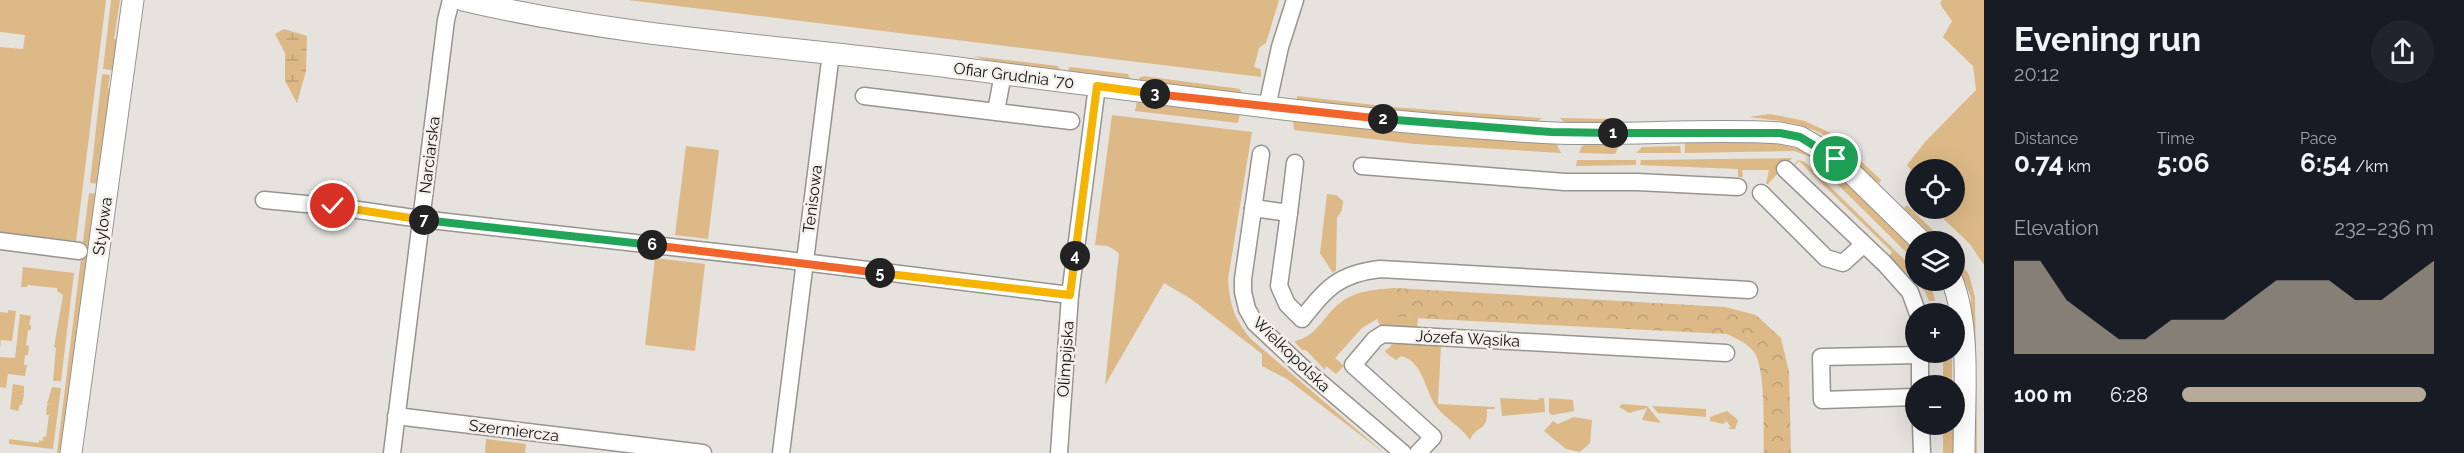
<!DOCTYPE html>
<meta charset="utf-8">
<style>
body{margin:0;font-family:Raleway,sans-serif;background:#20242c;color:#f1f3f6;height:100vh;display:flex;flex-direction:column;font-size:22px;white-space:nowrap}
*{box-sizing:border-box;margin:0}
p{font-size:20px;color:#9ea1a6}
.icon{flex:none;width:33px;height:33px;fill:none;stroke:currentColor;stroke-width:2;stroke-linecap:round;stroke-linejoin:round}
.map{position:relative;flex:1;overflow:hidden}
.panel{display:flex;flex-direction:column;background:#171b24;width:480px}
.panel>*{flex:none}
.fabs{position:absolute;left:1905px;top:159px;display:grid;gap:12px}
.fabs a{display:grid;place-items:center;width:60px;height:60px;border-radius:50%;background:#171b24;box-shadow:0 6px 24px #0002;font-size:30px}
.pin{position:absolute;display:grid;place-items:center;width:51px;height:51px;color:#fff;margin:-26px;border:3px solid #fff;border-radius:50%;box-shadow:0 2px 6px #0007}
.km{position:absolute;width:30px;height:30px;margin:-15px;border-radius:50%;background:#222;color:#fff;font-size:16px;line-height:30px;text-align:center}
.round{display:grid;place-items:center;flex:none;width:63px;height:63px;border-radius:32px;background:#20242c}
.summary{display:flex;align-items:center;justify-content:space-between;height:102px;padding:0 30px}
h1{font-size:33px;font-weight:700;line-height:45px}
.metrics{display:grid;grid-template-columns:repeat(3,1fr);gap:9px;height:102px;padding:6px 30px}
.metrics div{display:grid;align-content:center}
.metrics b{font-size:26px;font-weight:700}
.metrics small{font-size:16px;font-weight:400}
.metrics p{font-size:16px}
.chart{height:168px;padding:12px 30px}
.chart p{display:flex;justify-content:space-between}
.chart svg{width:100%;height:108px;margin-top:6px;fill:#b6aa98;opacity:.7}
ul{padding:0 30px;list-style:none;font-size:20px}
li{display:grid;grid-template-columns:96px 72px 1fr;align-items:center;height:45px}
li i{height:15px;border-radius:8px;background:#b6aa98}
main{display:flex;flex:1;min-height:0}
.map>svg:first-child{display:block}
.green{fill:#dcb986}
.forest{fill:url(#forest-crowns)}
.wetland{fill:url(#wetland-marsh)}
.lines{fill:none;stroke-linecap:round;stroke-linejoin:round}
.minor-casing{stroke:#97948f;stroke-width:19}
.tertiary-casing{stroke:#97948f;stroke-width:23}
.minor{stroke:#fff;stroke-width:16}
.tertiary{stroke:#fff;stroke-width:21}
.split-1-casing{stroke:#fff;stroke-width:12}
.split-2-casing{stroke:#fff;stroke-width:12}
.split-3-casing{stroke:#fff;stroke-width:12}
.split-4-casing{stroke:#fff;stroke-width:12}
.split-5-casing{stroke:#fff;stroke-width:12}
.split-6-casing{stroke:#fff;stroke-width:12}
.split-7-casing{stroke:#fff;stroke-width:12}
.split-8-casing{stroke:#fff;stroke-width:12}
.split-1{stroke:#22a559;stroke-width:8}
.split-2{stroke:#22a559;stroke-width:8}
.split-3{stroke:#f0652b;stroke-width:8}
.split-4{stroke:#f5b400;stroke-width:8}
.split-5{stroke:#f5b400;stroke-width:8}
.split-6{stroke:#f0652b;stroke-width:8}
.split-7{stroke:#22a559;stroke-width:8}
.split-8{stroke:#f5b400;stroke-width:8}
.labels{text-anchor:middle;stroke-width:5;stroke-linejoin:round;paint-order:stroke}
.street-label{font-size:16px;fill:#141311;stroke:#f4f0eb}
</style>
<main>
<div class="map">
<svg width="1984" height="453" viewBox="0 0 1984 453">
<defs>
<pattern id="forest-crowns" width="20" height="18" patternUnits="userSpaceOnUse" patternTransform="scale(1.5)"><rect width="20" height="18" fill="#dcb986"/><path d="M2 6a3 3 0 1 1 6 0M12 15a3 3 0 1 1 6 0" fill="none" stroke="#bc9e73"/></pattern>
<pattern id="wetland-marsh" width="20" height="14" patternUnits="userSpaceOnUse" patternTransform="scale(1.5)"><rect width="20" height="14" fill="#dcb986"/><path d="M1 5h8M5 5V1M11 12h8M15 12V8" fill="none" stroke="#bc9e73"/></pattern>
</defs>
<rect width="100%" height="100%" fill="#e6e3de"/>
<g class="green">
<path d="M 0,0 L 106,0 L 76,241 L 0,232 L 0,47 L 23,49 L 25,35 L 0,32 Z"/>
<path d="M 111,0 L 120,0 L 114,39 L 118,40 L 118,71 L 103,69 Z"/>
<path d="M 628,0 L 1279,0 L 1266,43 L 1259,48 L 1254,67 L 1261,69 L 1261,77 Z"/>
<path d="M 1942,0 L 1984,0 L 1984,265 L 1970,244 L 1933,209 L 1954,208 L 1954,170 L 1916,170 L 1915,175 L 1907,165 L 1925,142 L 1976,90 L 1973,66 L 1943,37 L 1952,21 L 1940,4 Z"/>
<path d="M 973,56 L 1058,66 L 1060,71 L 1004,65 Z"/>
<path d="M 1070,67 L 1128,74 L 1131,81 L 1067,72 Z"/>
<path d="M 102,74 L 110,75 L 108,88 L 114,89 L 102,184 L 90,183 Z"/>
<path d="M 1144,76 L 1240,89 L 1242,94 L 1139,81 L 1139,78 Z"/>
<path d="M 1297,96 L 1392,107 L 1542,118 L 1536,122 L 1446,117 L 1297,101 Z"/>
<path d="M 1137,101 L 1240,113 L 1238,123 L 1135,111 Z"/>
<path d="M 1770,114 L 1805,121 L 1831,133 L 1881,180 L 1880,183 C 1865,178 1851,156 1838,145 C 1813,123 1781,121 1749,117 Z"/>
<path d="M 1112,115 L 1252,132 L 1228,279 C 1230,306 1234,318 1251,339 L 1384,453 L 1287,379 L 1262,366 L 1262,354 L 1191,299 L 1164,283 L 1105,385 L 1119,253 L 1108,246 L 1095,245 Z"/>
<path d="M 1560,118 L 1616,119 L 1619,123 L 1566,124 Z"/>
<path d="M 1293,120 L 1414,134 L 1549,142 L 1557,145 L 1561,153 L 1415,144 L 1294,130 Z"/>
<path d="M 1771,142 L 1803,150 L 1821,158 L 1915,247 L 1915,261 L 1810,157 L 1794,151 L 1685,153 L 1685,143 Z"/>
<path d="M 1587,144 L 1614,145 L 1619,146 L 1615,154 L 1579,153 L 1582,146 Z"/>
<path d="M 686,146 L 719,150 L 708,239 L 675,235 Z"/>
<path d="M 1680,146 L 1681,153 L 1636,153 L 1642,147 Z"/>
<path d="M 1792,158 L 1768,184 L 1766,184 L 1769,170 L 1742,170 L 1743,177 L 1738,177 L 1738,169 L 1640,165 L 1641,160 Z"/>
<path d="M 1577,160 L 1636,160 L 1636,165 L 1576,166 Z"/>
<path d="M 1798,160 L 1805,162 L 1915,270 L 1916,280 L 1927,282 L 1932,288 L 1935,301 L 1929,301 L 1925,292 L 1889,256 L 1892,252 L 1799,161 L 1789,171 Z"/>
<path d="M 89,193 L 100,194 L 64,453 L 57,453 Z"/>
<path d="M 1327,194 L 1336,195 L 1343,201 L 1342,210 L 1337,218 L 1336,270 L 1333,273 L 1320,253 Z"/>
<path d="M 1907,205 L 1944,241 L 1938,241 L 1904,208 Z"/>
<path d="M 1954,253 L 1969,275 L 1975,297 L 1977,453 L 1973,453 L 1971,298 C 1967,283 1955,264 1954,253 Z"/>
<path d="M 655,258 L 705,264 L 695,351 L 645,345 Z"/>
<path d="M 23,267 L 74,273 L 61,381 L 53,381 L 56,348 L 54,347 L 63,295 L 57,291 L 57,288 L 28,285 L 27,287 L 21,287 Z"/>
<path d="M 1394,288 L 1394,317 L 1418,318 L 1417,330 L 1382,330 L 1377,319 L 1362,328 L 1335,358 L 1344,366 L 1336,374 L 1326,366 L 1325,370 L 1306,350 L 1302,350 L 1294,341 C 1316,338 1323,316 1340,303 C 1356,290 1375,290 1394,288 Z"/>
<path d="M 8,310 L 16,311 L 12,341 L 1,340 L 0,349 L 0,312 L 8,313 Z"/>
<path d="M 20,314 L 31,316 L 29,325 L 31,325 L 31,330 L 28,330 L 26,345 L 29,346 L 28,355 L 25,355 L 24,365 L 27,365 L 25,376 L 8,374 L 6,388 L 0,387 L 0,357 L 15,358 Z"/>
<path d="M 1391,341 L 1398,343 L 1441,346 L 1438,404 L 1495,407 L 1495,409 L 1487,409 C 1488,433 1477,424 1470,440 C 1461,426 1446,420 1436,406 C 1425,391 1423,361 1401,356 L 1396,360 L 1386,353 L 1385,351 L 1391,346 Z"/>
<rect x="1943" y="353" width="9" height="32"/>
<path d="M 13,384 L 24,386 L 24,393 L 21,393 L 24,394 L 22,405 L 20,405 L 18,411 L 10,409 Z"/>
<path d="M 52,387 L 61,388 L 53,449 L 9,444 L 9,439 L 39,443 L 39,440 L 43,441 L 43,437 L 46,437 L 49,415 L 46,415 L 47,405 L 50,405 L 47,404 Z"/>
<path d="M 1500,398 L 1538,400 L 1539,398 L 1544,398 L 1545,412 L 1502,416 Z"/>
<path d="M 1549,398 L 1573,400 L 1574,411 L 1552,415 L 1549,413 Z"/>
<path d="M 1622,404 L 1647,406 L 1661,423 L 1642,420 L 1647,408 L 1629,413 L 1619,407 Z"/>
<path d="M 1652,406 L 1706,409 L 1706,417 L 1658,413 Z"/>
<path d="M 1727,411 L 1738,420 L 1735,429 L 1728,429 L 1731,427 L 1723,417 L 1726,422 L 1723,424 L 1710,421 L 1710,417 Z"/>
<path d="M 1574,417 L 1592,420 L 1590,443 L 1580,452 L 1566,449 L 1544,431 L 1553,421 L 1558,424 Z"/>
<rect x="1943" y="425" width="10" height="28"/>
<path d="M 486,439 L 526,444 L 525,453 L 485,453 Z"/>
</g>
<path class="forest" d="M 1394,288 L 1725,307 L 1756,315 L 1781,338 L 1789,372 L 1791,453 L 1764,453 C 1763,430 1766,369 1754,352 C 1747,343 1737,339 1727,334 L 1394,317 Z"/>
<path class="wetland" d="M 284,29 L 307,36 L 306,71 L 297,103 L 285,81 L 285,53 L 275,34 Z"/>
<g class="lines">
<g class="minor-casing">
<g id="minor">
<path d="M 864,96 L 1071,121"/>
<path d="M 1267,107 L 1280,47 L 1295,0"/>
<path d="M 996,111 L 1003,74"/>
<path d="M 1261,154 L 1243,279 L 1243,292 L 1247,309 L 1255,323 L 1302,367 L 1403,453"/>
<path d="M 1362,166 L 1565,182 L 1637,182 L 1738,187"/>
<path d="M 1785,169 L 1885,264 L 1910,292 L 1918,314"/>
<path d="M 1761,193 L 1826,258 L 1843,263 L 1863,245"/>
<path d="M 264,200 L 337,207 L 421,219 L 779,259 L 1070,295"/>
<path d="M 1253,208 L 1289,213 L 1279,286 L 1287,304 L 1302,319 C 1327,288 1338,274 1380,269 L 1749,290"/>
<path d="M 1289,213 L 1295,163"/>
<path d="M 0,241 L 79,251"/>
<path d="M 1920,352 L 1920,386"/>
<path d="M 1916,397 L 1822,400 L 1821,357 L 1920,355"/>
<path d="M 396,416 L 703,453"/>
<path d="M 1921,424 L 1922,453"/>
<path d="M 392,453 L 446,20 L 451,0"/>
<path d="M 781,453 L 831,53"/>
<path d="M 1059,453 L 1070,295 L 1097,86"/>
<path d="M 1418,453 L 1433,437 L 1353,365 L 1375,339 L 1383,334 L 1726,353"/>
</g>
</g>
<g class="tertiary-casing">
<g id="tertiary">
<path d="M 463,0 C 614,36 771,45 925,64 C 1134,89 1343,122 1554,133 C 1629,136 1705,128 1780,133 L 1800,137 L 1836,158 L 1922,242"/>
<path d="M 1952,280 C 1971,328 1964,401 1964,453"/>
<path d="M 71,453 L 133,0"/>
</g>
</g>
<use href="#minor" class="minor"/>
<use href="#tertiary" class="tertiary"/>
</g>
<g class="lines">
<g class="split-1-casing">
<path id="split-1" d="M 1613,133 L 1780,133 L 1800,137 L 1836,159"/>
</g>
<g class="split-2-casing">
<path id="split-2" d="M 1383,119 L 1551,132 L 1613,133"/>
</g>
<g class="split-3-casing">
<path id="split-3" d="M 1155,94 L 1383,119"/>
</g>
<g class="split-4-casing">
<path id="split-4" d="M 1075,256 L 1097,86 L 1155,94"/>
</g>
<g class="split-5-casing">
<path id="split-5" d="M 880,273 L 1070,295 L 1075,256"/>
</g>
<g class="split-6-casing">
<path id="split-6" d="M 652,245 L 880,273"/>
</g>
<g class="split-7-casing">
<path id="split-7" d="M 424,220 L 652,245"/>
</g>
<g class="split-8-casing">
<path id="split-8" d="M 333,206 L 424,220"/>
</g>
<use href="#split-1" class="split-1"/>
<use href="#split-2" class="split-2"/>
<use href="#split-3" class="split-3"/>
<use href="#split-4" class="split-4"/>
<use href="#split-5" class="split-5"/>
<use href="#split-6" class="split-6"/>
<use href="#split-7" class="split-7"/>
<use href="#split-8" class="split-8"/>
</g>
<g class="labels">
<g class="street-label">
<text transform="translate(1014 75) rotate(7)" y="6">Ofiar Grudnia '70</text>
<text transform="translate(429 155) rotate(-83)" y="6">Narciarska</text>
<text transform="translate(812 199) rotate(-83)" y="6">Tenisowa</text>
<text transform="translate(102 226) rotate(-82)" y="6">Stylowa</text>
<text transform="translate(1468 338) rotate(3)" y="6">Józefa Wąsika</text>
<text transform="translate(1292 354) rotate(44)" y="6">Wielkopolska</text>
<text transform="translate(1065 359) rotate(-86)" y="6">Olimpijska</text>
<text transform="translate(514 430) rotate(7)" y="6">Szermiercza</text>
</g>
</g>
</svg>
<div class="fabs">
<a><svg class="icon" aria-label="locate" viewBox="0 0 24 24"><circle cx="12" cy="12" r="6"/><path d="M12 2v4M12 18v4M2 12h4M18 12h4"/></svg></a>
<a><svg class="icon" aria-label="layers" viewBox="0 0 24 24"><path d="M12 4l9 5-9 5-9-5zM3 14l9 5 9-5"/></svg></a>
<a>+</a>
<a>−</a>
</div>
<div class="pin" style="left:1836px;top:159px;background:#1e9e55"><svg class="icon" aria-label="arrive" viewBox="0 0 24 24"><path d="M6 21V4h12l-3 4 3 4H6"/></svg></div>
<div class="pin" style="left:333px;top:206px;background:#d93025"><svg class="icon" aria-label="check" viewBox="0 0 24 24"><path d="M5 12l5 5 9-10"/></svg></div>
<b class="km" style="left:1613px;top:133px">1</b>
<b class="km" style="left:1383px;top:119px">2</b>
<b class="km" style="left:1155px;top:94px">3</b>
<b class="km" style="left:1075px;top:256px">4</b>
<b class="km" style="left:880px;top:273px">5</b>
<b class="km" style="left:652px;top:245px">6</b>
<b class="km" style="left:424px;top:220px">7</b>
</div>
<section class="panel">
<div class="summary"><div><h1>Evening run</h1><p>20:12</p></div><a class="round"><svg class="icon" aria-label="share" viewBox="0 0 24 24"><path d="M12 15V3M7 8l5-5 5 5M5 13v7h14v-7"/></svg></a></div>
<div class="metrics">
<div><p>Distance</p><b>0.74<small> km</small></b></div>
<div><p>Time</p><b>5:06</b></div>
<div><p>Pace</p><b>6:54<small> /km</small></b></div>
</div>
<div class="chart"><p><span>Elevation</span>232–236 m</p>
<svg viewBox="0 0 160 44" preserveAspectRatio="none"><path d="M0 44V6L10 6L20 22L30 30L40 38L50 38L60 30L70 30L80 30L90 22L100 14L110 14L120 14L130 22L140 22L150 14L160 6V44z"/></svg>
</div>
<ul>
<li><b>100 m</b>6:28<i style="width:97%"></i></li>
</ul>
</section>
</main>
